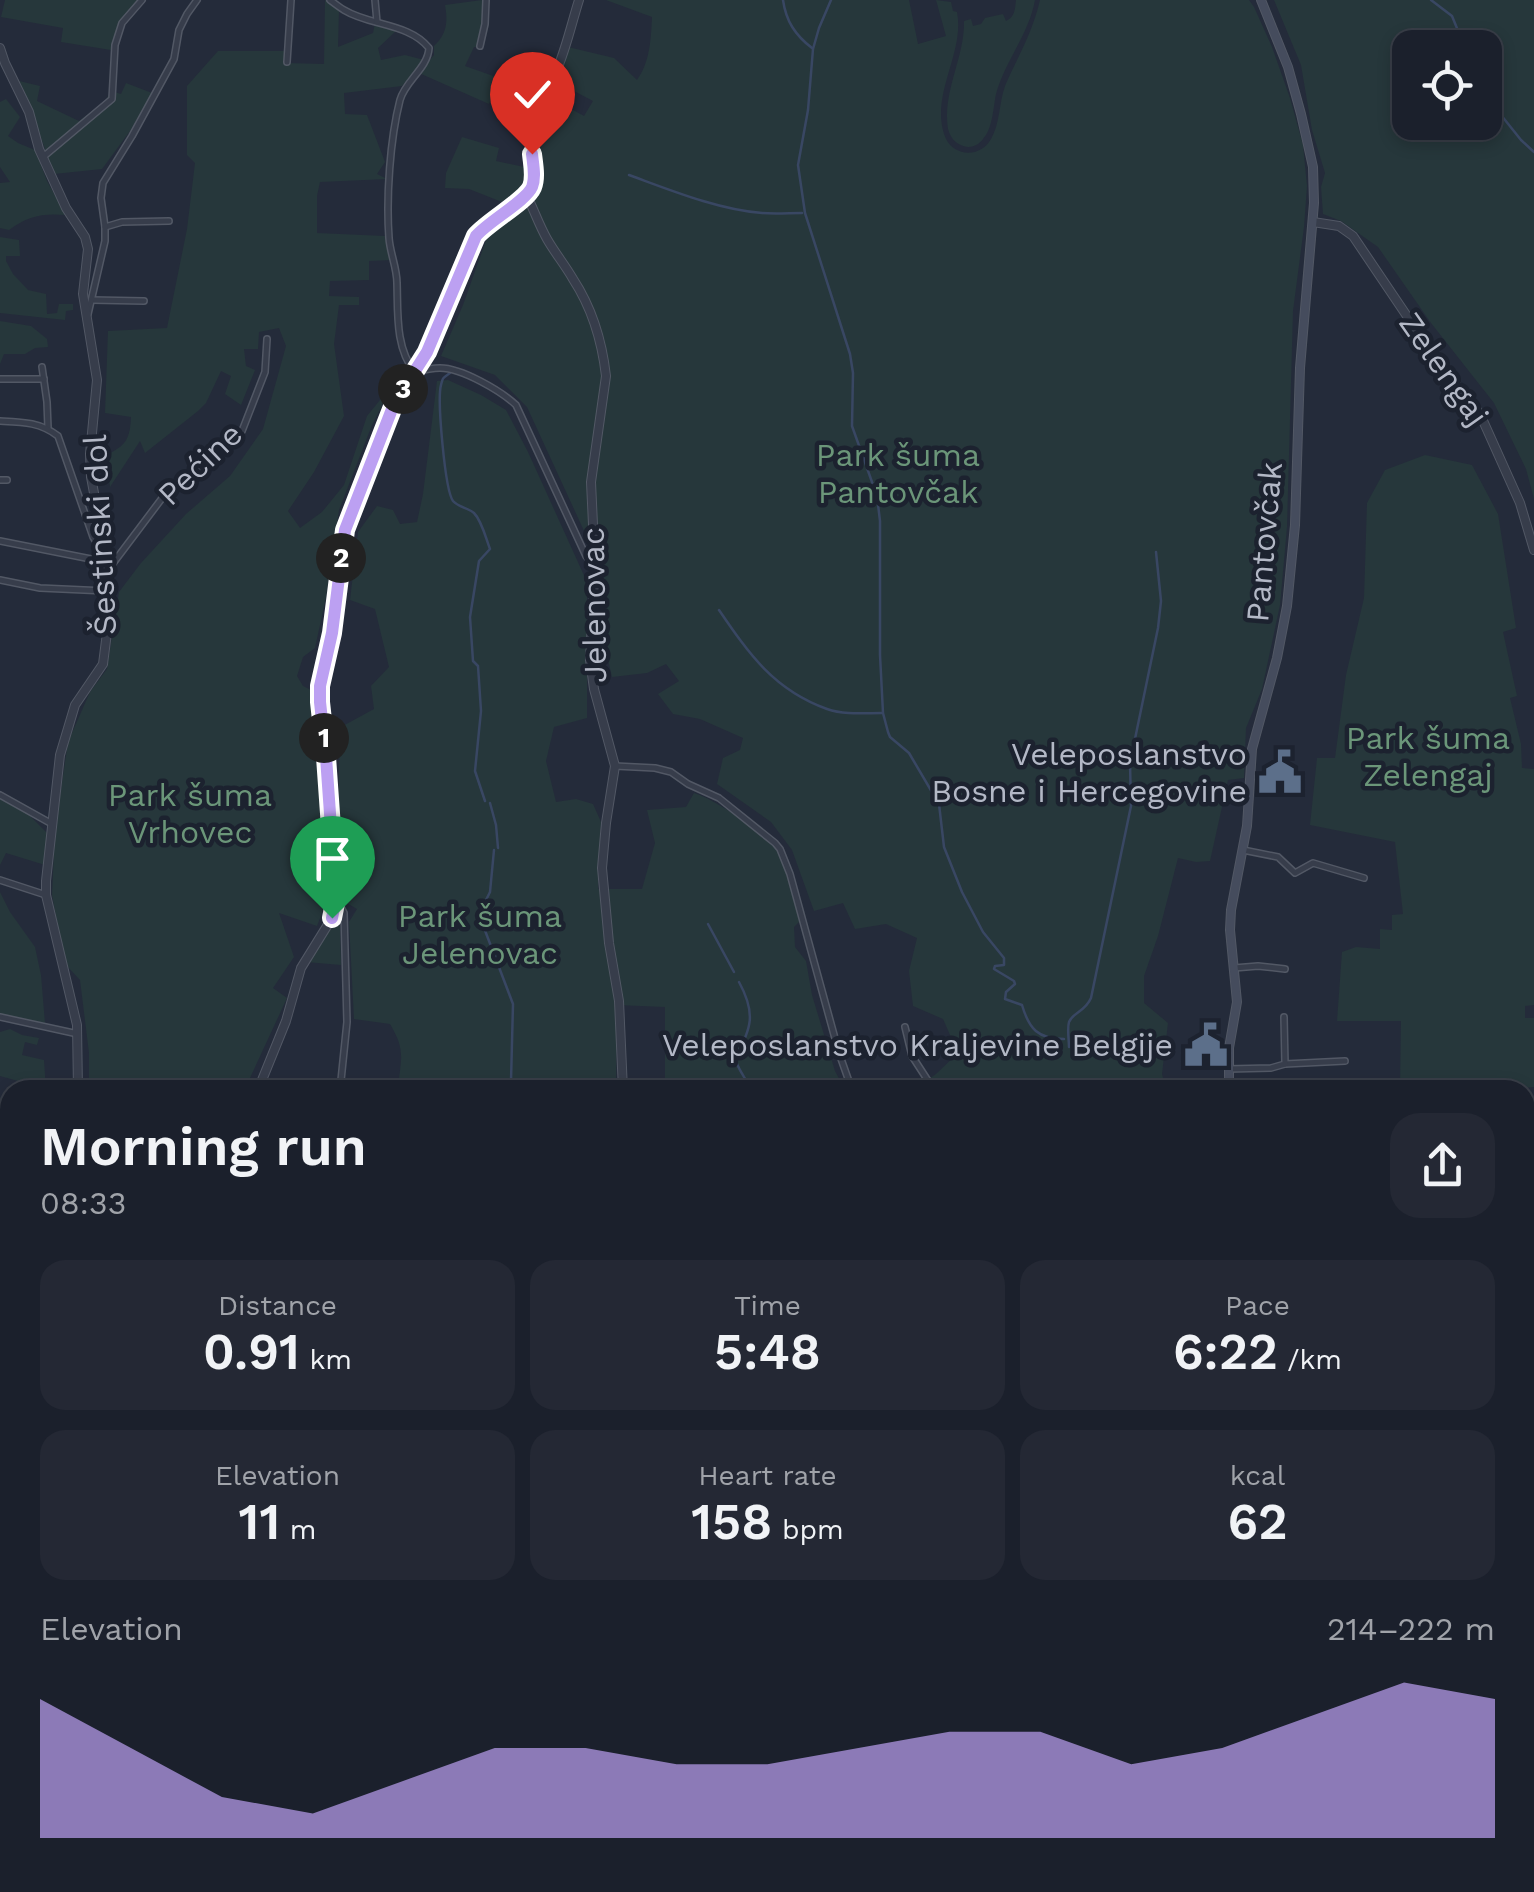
<!DOCTYPE html>
<meta charset="utf-8">
<style>
body{margin:0;font-family:"Work Sans",sans-serif;background:#242834;color:#f1f3f6;height:100vh;display:flex;flex-direction:column;font-size:38px;white-space:nowrap}
*{box-sizing:border-box;margin:0}
p{font-size:32px;color:#a0a3a9}
.icon{flex:none;width:55px;height:55px;fill:none;stroke:currentColor;stroke-width:2;stroke-linecap:round;stroke-linejoin:round}
.map{position:relative;flex:1;overflow:hidden}
.side{position:absolute;left:0px;top:1080px;width:1535px;height:812px;display:flex;flex-direction:column;background:#1b202c;border-radius:30px 30px 0 0;box-shadow:0 5px 15px #0003,0 0 0 2px #393e48}
.side>*{flex:none}
.tools{position:absolute;left:1392px;top:30px;display:grid;gap:20px}
.tools a{display:grid;place-items:center;width:110px;height:110px;border-radius:20px;background:#1b202c;box-shadow:0 5px 15px #0003,0 0 0 2px #393e48;font-size:50px}
.pin{position:absolute;display:grid;place-items:center;width:85px;height:85px;color:#fff;margin:-102px -42px;border-radius:50% 50% 50% 0;rotate:-45deg;box-shadow:0 0 10px #0007}
.pin .icon{rotate:45deg}
.km{position:absolute;width:50px;height:50px;margin:-25px;border-radius:50%;background:#222;color:#fff;font-size:28px;line-height:50px;text-align:center}
.round{display:grid;place-items:center;flex:none;width:105px;height:105px;border-radius:30px;background:#242834}
.head{display:flex;align-items:center;justify-content:space-between;height:170px;padding:0 40px}
h1{font-size:55px;font-weight:600;line-height:75px}
.metrics{display:grid;grid-template-columns:repeat(3,1fr);gap:15px;height:170px;padding:10px 40px}
.metrics div{display:grid;align-content:center;border-radius:25px;background:#242834;text-align:center}
.metrics b{font-size:50px;font-weight:600}
.metrics small{font-size:28px;font-weight:400}
.metrics p{font-size:28px}
.chart{height:280px;padding:20px 40px}
.chart p{display:flex;justify-content:space-between}
.chart svg{width:100%;height:180px;margin-top:10px;fill:#bca0f2;opacity:.7}
.map>svg:first-child{display:block}
.green{fill:#26373b;fill-rule:evenodd}
.lines{fill:none;stroke-linecap:round;stroke-linejoin:round}
.stream{stroke:#394763;stroke-width:2.5}
.minor-casing{stroke:#525865;stroke-width:8}
.tertiary-casing{stroke:#525865;stroke-width:10}
.secondary-casing{stroke:#525865;stroke-width:10}
.minor{stroke:#373d4b;stroke-width:5}
.tertiary{stroke:#373d4b;stroke-width:8}
.secondary{stroke:#454c5d;stroke-width:8}
.route-casing{stroke:#fff;stroke-width:20}
.route{stroke:#bca0f2;stroke-width:12}
.labels{text-anchor:middle;stroke-width:9;stroke-linejoin:round;paint-order:stroke}
.street-label{font-size:32px;fill:#b3b8c6;stroke:#1c222f}
.park-label{font-size:32px;fill:#6b9679;stroke:#1c222f}
.poi-label{font-size:32px;fill:#b3b8c6;stroke:#1c222f;text-anchor:end}
</style>
<div class="map">
<svg width="1534" height="1892" viewBox="0 0 1534 1892">
<rect width="100%" height="100%" fill="#242b3a"/>
<g class="green">
<path d="M 5,0 L 137,0 L 124,15 L 111,50 L 61,42 L 63,28 L 1,17 Z"/>
<path d="M 325,0 L 339,9 L 338,47 L 373,33 L 375,23 L 396,31 L 378,48 L 381,60 L 405,55 L 424,60 L 402,86 L 344,93 L 345,114 L 367,115 L 385,162 L 377,174 L 387,179 L 320,182 L 317,196 L 317,233 L 385,236 L 392,260 L 369,261 L 369,280 L 330,281 L 329,296 L 359,297 L 359,305 L 339,305 L 334,344 L 344,416 L 314,472 L 288,511 L 300,528 L 322,512 L 344,485 L 367,416 L 393,384 L 372,425 L 339,510 L 326,597 L 315,648 L 303,657 L 297,676 L 303,686 L 313,691 L 311,716 L 319,786 L 325,905 L 317,926 L 279,913 L 294,957 L 273,988 L 287,998 L 250,1078 L 247,1090 L 89,1090 L 89,1053 L 80,980 L 65,964 L 52,895 L 55,830 L 68,742 L 90,692 L 107,669 L 119,592 L 141,563 L 186,514 L 230,476 L 263,429 L 286,346 L 279,328 L 259,332 L 258,349 L 244,349 L 246,366 L 255,370 L 241,405 L 225,394 L 231,376 L 221,371 L 206,403 L 198,411 L 145,453 L 140,441 L 110,487 L 106,455 C 126,446 130,439 131,417 L 105,413 L 108,331 L 167,328 L 187,229 L 195,163 L 187,155 L 187,86 L 218,51 L 286,51 L 285,63 L 324,64 Z"/>
<path d="M 482,0 L 483,16 L 477,47 L 474,47 L 465,66 L 499,78 L 489,104 L 419,73 L 434,55 L 434,46 C 447,34 448,22 445,5 Z"/>
<path d="M 606,0 L 909,0 L 918,44 L 946,36 L 936,0 L 951,2 L 953,11 L 957,12 C 965,52 931,93 944,134 C 951,157 980,159 991,139 C 1000,124 999,103 1005,86 C 1018,56 1032,34 1040,0 L 1249,0 L 1254,7 L 1272,47 L 1290,98 L 1303,145 L 1307,186 L 1304,227 L 1293,311 L 1287,527 L 1280,605 L 1262,689 L 1246,728 L 1244,778 L 1228,780 L 1210,861 L 1196,862 L 1178,858 L 1158,936 L 1144,976 L 1144,1003 L 1168,1023 L 1162,1074 L 1166,1090 L 913,1090 L 936,1074 L 958,1053 L 943,1019 L 913,1006 L 909,971 L 917,938 L 886,924 L 855,929 L 843,903 L 814,911 L 792,850 L 771,822 L 717,784 L 723,758 L 740,750 L 743,738 L 700,719 L 673,714 L 658,694 L 679,681 L 666,664 L 647,673 L 612,677 L 604,642 L 604,566 L 585,533 L 527,407 L 495,375 L 441,356 L 463,305 L 489,232 L 517,205 L 526,201 L 586,307 L 608,375 L 597,322 L 588,296 L 547,234 L 532,195 L 541,163 L 539,115 L 546,95 L 584,116 L 593,101 L 555,81 L 561,67 L 564,66 L 562,65 L 568,47 L 614,58 L 637,80 C 650,62 651,39 652,17 Z"/>
<path d="M 1016,0 L 1035,0 C 1029,34 1005,61 996,94 C 993,108 993,128 983,139 C 972,154 952,146 948,129 C 942,92 965,57 964,21 L 971,19 L 973,26 L 981,24 L 985,18 L 1003,14 L 1006,21 C 1015,17 1015,9 1016,0 Z"/>
<path d="M 1274,0 L 1534,0 L 1534,499 L 1526,469 L 1494,403 L 1431,323 L 1378,247 L 1341,221 L 1323,214 L 1321,187 L 1325,173 L 1312,130 L 1301,65 ZM 1410,48 L 1485,48 L 1485,122 L 1410,122 Z"/>
<path d="M 15,80 L 40,86 L 37,101 L 79,121 L 105,101 L 111,91 L 121,94 L 126,83 L 152,93 L 130,131 L 102,169 L 54,174 L 31,110 Z"/>
<path d="M 6,99 L 20,117 L 8,136 L 18,143 L 35,150 L 47,181 L 66,215 C 42,213 28,216 9,230 L 0,228 L 0,183 L 10,182 L 0,167 L 0,102 Z"/>
<path d="M 462,137 L 499,148 L 496,161 L 529,168 C 530,190 524,192 507,204 L 469,189 L 445,188 L 446,173 Z"/>
<path d="M 0,237 L 19,240 L 20,256 L 6,256 L 6,261 L 13,274 L 28,290 L 46,294 L 47,314 L 57,313 L 59,304 L 73,304 L 73,310 L 66,311 L 65,320 L 0,313 Z"/>
<path d="M 0,321 L 31,326 L 47,339 L 48,347 L 35,348 L 25,354 L 4,354 L 0,364 Z"/>
<path d="M 448,380 L 481,395 L 506,410 L 528,452 L 587,582 L 587,718 L 554,727 L 546,761 L 556,802 L 576,799 L 593,804 L 601,822 L 598,889 L 642,889 L 655,843 L 647,810 L 686,807 L 694,793 C 713,798 768,835 779,851 C 791,871 795,897 802,919 L 794,927 L 795,947 L 806,961 L 812,995 L 835,1071 L 845,1090 L 665,1090 L 665,1007 L 617,1005 L 616,1090 L 398,1090 C 400,1060 407,1052 390,1024 L 354,1019 L 349,922 L 357,909 L 345,902 C 338,844 337,786 341,727 L 374,709 L 371,686 L 389,667 L 375,609 L 350,600 L 358,532 L 377,506 L 393,510 L 400,524 L 417,522 L 423,494 L 437,381 Z"/>
<path d="M 1425,455 L 1472,465 L 1498,514 L 1516,628 L 1503,632 L 1517,696 L 1510,698 L 1521,744 L 1522,768 L 1534,769 L 1534,1005 L 1525,1006 L 1525,1018 L 1534,1018 L 1534,1087 L 1505,1090 L 1400,1090 L 1401,1021 L 1337,1021 L 1342,952 L 1356,947 L 1380,949 L 1380,929 L 1392,930 L 1392,915 L 1403,914 L 1395,842 L 1310,825 L 1317,758 L 1335,758 L 1346,675 L 1364,598 L 1367,503 L 1385,470 Z"/>
<path d="M 0,799 L 25,811 L 49,835 L 45,865 L 6,853 L 0,865 Z"/>
<path d="M 0,892 L 10,912 L 35,947 L 41,975 L 45,1023 L 0,1014 Z"/>
<path d="M 336,922 L 340,926 L 341,965 L 306,962 Z"/>
<path d="M 10,1029 L 22,1035 L 39,1038 L 37,1045 L 25,1042 L 22,1055 L 44,1060 L 46,1090 L 36,1090 L 36,1086 L 0,1076 L 0,1032 Z"/>
<path d="M 0,1103 L 10,1103 L 10,1203 L 7,1209 L 10,1212 L 10,1227 L 7,1232 L 10,1240 L 3,1255 L 6,1258 L 0,1268 Z"/>
<path d="M 1525,1220 L 1534,1221 L 1534,1603 L 1525,1600 Z"/>
<path d="M 0,1678 L 6,1682 L 4,1734 L 8,1782 L 4,1811 L 10,1849 L 10,1882 L 22,1883 L 25,1892 L 0,1892 Z"/>
<path d="M 1534,1678 L 1534,1892 L 1450,1892 L 1456,1883 L 1525,1882 L 1525,1717 Z"/>
<path d="M 1031,1882 L 1119,1883 L 1126,1892 L 1029,1892 Z"/>
<path d="M 63,1883 L 63,1882 L 125,1883 L 118,1887 L 119,1892 L 60,1892 Z"/>
<path d="M 1247,1883 L 1298,1883 L 1303,1892 L 1250,1892 Z"/>
</g>
<g class="lines">
<g class="stream">
<path d="M 783,0 C 786,21 795,35 812,48"/>
<path d="M 831,0 L 819,28 L 813,49 L 808,110 L 798,165 L 805,213 L 850,354 L 853,373 L 852,426 L 877,496 L 880,521 L 880,655 L 883,713 L 888,732 L 890,737 L 909,753 L 939,804 L 944,847 L 962,892 L 983,932 L 1004,958 L 1004,965 L 995,966 L 994,969 L 1014,981 L 1015,984 L 1006,992 L 1005,999 L 1022,1005 C 1029,1029 1038,1039 1064,1039"/>
<path d="M 1431,0 L 1452,16 L 1465,48"/>
<path d="M 1485,95 L 1521,140 L 1534,152"/>
<path d="M 629,175 C 670,190 719,210 762,213 C 775,214 789,213 802,213"/>
<path d="M 450,373 C 443,378 443,377 441,385 C 437,400 445,490 453,501 C 458,507 468,508 474,513 C 482,521 486,539 490,549 L 479,561 L 470,617 L 473,661 L 478,666 L 481,711 L 475,771 L 485,801"/>
<path d="M 719,610 C 749,654 774,690 827,709 C 844,715 864,713 882,713"/>
<path d="M 490,803 L 496,825 L 498,848"/>
<path d="M 494,850 L 490,892 L 484,904 L 481,920 L 513,1004 L 511,1081 L 506,1090"/>
<path d="M 708,924 L 734,972"/>
<path d="M 739,982 C 756,1013 752,1028 735,1058 C 738,1071 747,1078 750,1090"/>
<path d="M 1069,1047 C 1069,1040 1067,1029 1069,1022 C 1073,1012 1085,1012 1091,998 L 1131,806 L 1130,763 L 1158,628 L 1161,601 L 1156,552"/>
</g>
<g class="minor-casing">
<g id="minor">
<path d="M 330,0 C 334,3 339,7 344,10 C 370,26 409,23 429,48 C 428,68 405,81 400,100 C 390,139 386,198 389,238 C 390,253 397,268 397,283 C 398,311 395,349 415,372 C 423,370 432,368 440,368 C 462,368 501,391 516,405 L 586,556 L 594,566"/>
<path d="M 375,0 L 377,22"/>
<path d="M 480,46 L 485,24 L 486,0"/>
<path d="M 287,62 L 291,0"/>
<path d="M 43,157 L 112,99 L 115,45 L 122,23 L 142,0"/>
<path d="M 105,227 L 122,222 L 169,221"/>
<path d="M 92,300 L 144,301"/>
<path d="M 88,314 L 105,241 L 105,227 L 101,198 L 103,183 L 132,136 L 174,59 L 179,30 L 187,14 L 197,0"/>
<path d="M 42,367 L 47,402 L 48,428"/>
<path d="M 0,379 L 44,379"/>
<path d="M 0,421 C 22,422 40,422 58,436 L 93,537 L 100,548"/>
<path d="M 0,480 L 7,480"/>
<path d="M 0,541 L 101,561"/>
<path d="M 105,574 L 169,489 L 223,451 L 242,431 L 265,372 L 267,339"/>
<path d="M 0,580 L 40,588 L 106,591"/>
<path d="M 615,766 L 655,768 L 671,772 L 688,784 L 719,798 L 775,843 L 780,849 L 790,874 L 839,1053 L 852,1090"/>
<path d="M 0,795 L 52,824"/>
<path d="M 1243,850 L 1278,857 L 1295,873 L 1313,863 L 1364,878"/>
<path d="M 0,880 L 46,895"/>
<path d="M 337,900 L 344,913 L 347,1022 L 340,1090"/>
<path d="M 1234,968 L 1258,966 L 1285,969"/>
<path d="M 0,1017 L 78,1034"/>
<path d="M 905,1027 L 912,1056 L 934,1090"/>
<path d="M 1285,1064 L 1345,1061"/>
<path d="M 1228,1069 L 1271,1068 L 1285,1064 L 1284,1017"/>
<path d="M 368,1882 L 368,1892"/>
<path d="M 629,1882 L 633,1892"/>
<path d="M 1341,1882 L 1348,1892"/>
<path d="M 1405,1882 L 1407,1892"/>
<path d="M 349,1892 L 352,1882"/>
<path d="M 823,1892 L 825,1882"/>
<path d="M 892,1892 L 896,1882"/>
</g>
</g>
<g class="tertiary-casing">
<g id="tertiary">
<path d="M 0,48 L 5,63 L 29,112 L 39,149 L 66,208 L 85,237 L 88,249 L 83,294 L 97,380 L 90,454 L 91,477 L 100,525 L 101,561 L 109,597 L 109,617 L 103,664 L 75,705 L 60,755 L 46,881 L 46,895 L 77,1025 L 78,1090"/>
<path d="M 527,196 C 534,210 539,225 547,239 C 555,253 565,265 573,279 C 592,308 602,341 606,376 L 591,482 L 595,567 L 590,660 L 594,689 L 615,766 L 606,823 L 602,868 L 609,943 L 619,1001 L 623,1090"/>
<path d="M 1313,222 L 1339,226 L 1353,236 L 1440,365 L 1480,414 L 1520,503 L 1534,550"/>
<path d="M 258,1090 L 286,1021 L 301,968 L 327,926 L 336,904 L 327,757 L 320,702 L 321,686 L 332,633 L 345,530 L 394,404 L 427,352 L 476,236 C 490,219 520,206 530,192 C 540,176 529,149 532,131 C 536,107 549,88 558,67 C 567,45 572,22 579,0"/>
<path d="M 0,1278 L 10,1263"/>
<path d="M 0,1532 L 10,1581"/>
<path d="M 1525,1659 L 1534,1641"/>
<path d="M 10,1789 L 7,1812 L 10,1836"/>
<path d="M 25,1882 L 29,1892"/>
<path d="M 265,1882 L 265,1892"/>
<path d="M 744,1892 L 748,1882"/>
<path d="M 969,1892 L 971,1882"/>
<path d="M 1446,1892 L 1452,1882"/>
</g>
</g>
<g class="secondary-casing">
<g id="secondary">
<path d="M 1229,1090 L 1229,1048 L 1237,1002 L 1230,930 L 1231,910 L 1247,826 L 1252,749 L 1277,658 L 1287,606 L 1295,525 L 1300,368 L 1314,203 L 1313,167 L 1301,114 L 1288,67 L 1261,0"/>
<path d="M 1197,1882 L 1199,1892"/>
</g>
</g>
<use href="#minor" class="minor"/>
<use href="#tertiary" class="tertiary"/>
<use href="#secondary" class="secondary"/>
</g>
<g class="lines">
<g class="route-casing">
<path id="route" d="M 332,918 L 336,898 L 326,757 L 320,702 L 320,686 L 332,633 L 345,530 L 394,404 L 427,352 L 476,236 C 489,221 526,201 532,187 C 536,177 533,164 532,154"/>
</g>
<use href="#route" class="route"/>
</g>
<defs>
<g id="civic-bare" transform="scale(3.45)"><path d="M-.6-6.5H3V-4.5H.6V-3L4-1V1h2V6H-6V1h2V-1L-.6-3ZM-1.2 2.5V6h2.4V2.5Z" fill="#5c6f8a" stroke="#1c222f" stroke-width="2.5" paint-order="stroke"/></g>
</defs>
<g fill-rule="evenodd">
<use href="#civic-bare" x="1280" y="772"/>
<use href="#civic-bare" x="1206" y="1045"/>
</g>
<g class="labels">
<g class="street-label">
<text transform="translate(1444 369) rotate(55)" y="11">Zelengaj</text>
<text transform="translate(200 464) rotate(-44)" y="11">Pećine</text>
<text transform="translate(100 535) rotate(-93)" y="11">Šestinski dol</text>
<text transform="translate(1264 542) rotate(-85)" y="11">Pantovčak</text>
<text transform="translate(594 605) rotate(-91)" y="11">Jelenovac</text>
</g>
<g class="park-label">
<text x="898" y="466">Park šuma<tspan x="898" dy="37">Pantovčak</tspan></text>
<text x="1428" y="749">Park šuma<tspan x="1428" dy="37">Zelengaj</tspan></text>
<text x="190" y="806">Park šuma<tspan x="190" dy="37">Vrhovec</tspan></text>
<text x="480" y="927">Park šuma<tspan x="480" dy="37">Jelenovac</tspan></text>
</g>
<g class="poi-label">
<text x="1247" y="765">Veleposlanstvo<tspan x="1247" dy="37">Bosne i Hercegovine</tspan></text>
<text x="1173" y="1056">Veleposlanstvo Kraljevine Belgije</text>
</g>
</g>
</svg>
<div class="tools">
<a><svg class="icon" aria-label="locate" viewBox="0 0 24 24"><circle cx="12" cy="12" r="6"/><path d="M12 2v4M12 18v4M2 12h4M18 12h4"/></svg></a>
</div>
<div class="pin" style="left:332px;top:918px;background:#1e9e55"><svg class="icon" aria-label="arrive" viewBox="0 0 24 24"><path d="M6 21V4h12l-3 4 3 4H6"/></svg></div>
<div class="pin" style="left:532px;top:154px;background:#d93025"><svg class="icon" aria-label="check" viewBox="0 0 24 24"><path d="M5 12l5 5 9-10"/></svg></div>
<b class="km" style="left:324px;top:738px">1</b>
<b class="km" style="left:341px;top:558px">2</b>
<b class="km" style="left:403px;top:389px">3</b>
<section class="side">
<div class="head"><div><h1>Morning run</h1><p>08:33</p></div><a class="round"><svg class="icon" aria-label="share" viewBox="0 0 24 24"><path d="M12 15V3M7 8l5-5 5 5M5 13v7h14v-7"/></svg></a></div>
<div class="metrics">
<div><p>Distance</p><b>0.91<small> km</small></b></div>
<div><p>Time</p><b>5:48</b></div>
<div><p>Pace</p><b>6:22<small> /km</small></b></div>
</div>
<div class="metrics">
<div><p>Elevation</p><b>11<small> m</small></b></div>
<div><p>Heart rate</p><b>158<small> bpm</small></b></div>
<div><p>kcal</p><b>62</b></div>
</div>
<div class="chart"><p><span>Elevation</span>214–222 m</p>
<svg viewBox="0 0 160 44" preserveAspectRatio="none"><path d="M0 44V10L10 22L20 34L30 38L40 30L50 22L60 22L70 26L80 26L90 22L100 18L110 18L120 26L130 22L140 14L150 6L160 10V44z"/></svg>
</div>
</section>
</div>
